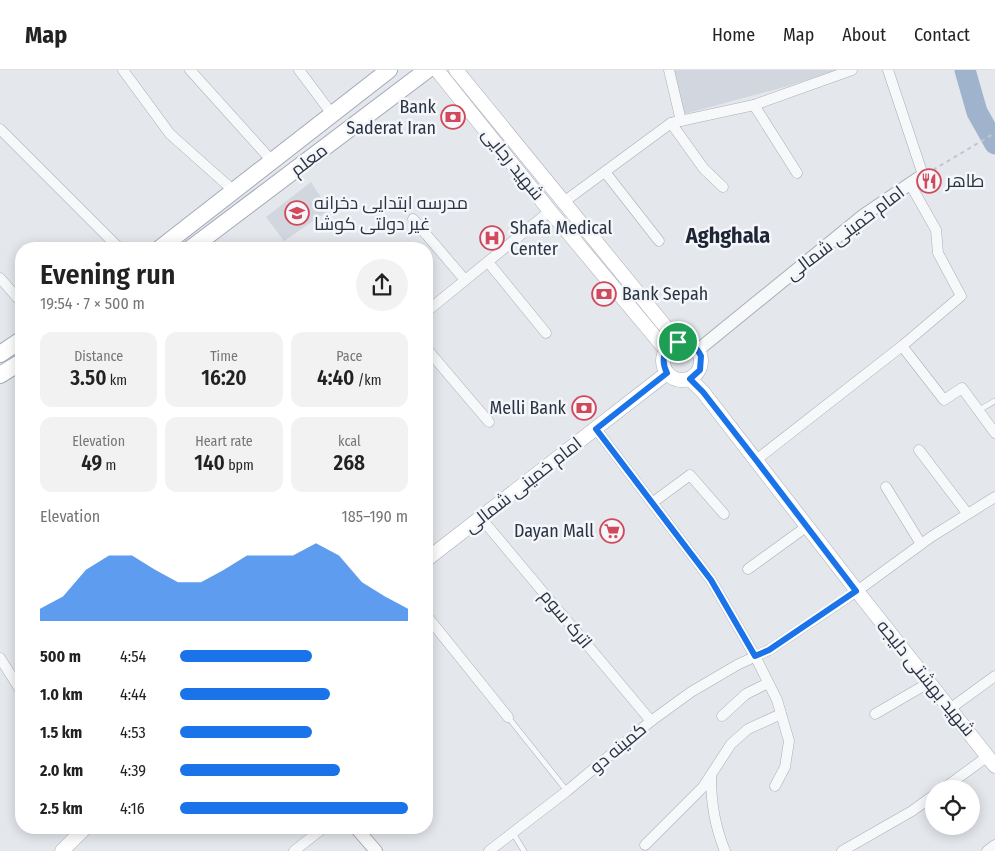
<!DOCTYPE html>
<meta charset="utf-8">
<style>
body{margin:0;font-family:"Fira Sans Condensed",Cairo,sans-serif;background:#f2f2f2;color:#222;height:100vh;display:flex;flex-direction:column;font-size:19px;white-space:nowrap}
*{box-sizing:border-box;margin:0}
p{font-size:16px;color:#767676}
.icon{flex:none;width:28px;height:28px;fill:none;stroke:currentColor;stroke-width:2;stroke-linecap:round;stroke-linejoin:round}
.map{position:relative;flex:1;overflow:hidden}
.panel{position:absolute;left:15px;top:172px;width:418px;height:592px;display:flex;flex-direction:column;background:#fff;border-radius:20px;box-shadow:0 2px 12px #0003}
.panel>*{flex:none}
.fabs{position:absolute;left:925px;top:710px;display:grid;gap:10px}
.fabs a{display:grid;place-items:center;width:55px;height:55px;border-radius:50%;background:#fff;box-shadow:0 2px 12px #0003;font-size:25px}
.pin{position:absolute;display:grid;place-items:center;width:42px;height:42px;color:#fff;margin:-21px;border:2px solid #fff;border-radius:50%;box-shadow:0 1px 5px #0007}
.round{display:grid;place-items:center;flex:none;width:52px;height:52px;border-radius:26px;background:#f2f2f2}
.head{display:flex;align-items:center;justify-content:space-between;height:85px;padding:0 25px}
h1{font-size:28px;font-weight:600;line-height:38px}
.stats{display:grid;grid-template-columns:repeat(3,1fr);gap:8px;height:85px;padding:5px 25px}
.stats div{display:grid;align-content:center;border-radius:12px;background:#f2f2f2;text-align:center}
.stats b{font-size:21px;font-weight:600}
.stats small{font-size:14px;font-weight:400}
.stats p{font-size:14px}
.chart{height:140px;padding:10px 25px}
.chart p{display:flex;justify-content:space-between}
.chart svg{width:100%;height:90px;margin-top:5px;fill:#1a73e8;opacity:.7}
ul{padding:0 25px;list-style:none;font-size:16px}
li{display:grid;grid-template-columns:80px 60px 1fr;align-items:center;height:38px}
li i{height:12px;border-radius:6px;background:#1a73e8}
header{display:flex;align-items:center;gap:30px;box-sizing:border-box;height:70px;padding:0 25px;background:#fff;border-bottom:1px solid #e0e0e0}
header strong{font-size:24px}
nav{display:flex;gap:28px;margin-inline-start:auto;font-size:18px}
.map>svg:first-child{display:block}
.built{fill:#d2d6de}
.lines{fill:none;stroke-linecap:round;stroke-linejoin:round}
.river{stroke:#9fb4cc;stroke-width:21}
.service-casing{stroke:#a9aeb7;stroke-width:6}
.minor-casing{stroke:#a9aeb7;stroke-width:11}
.tertiary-casing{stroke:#a9aeb7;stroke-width:14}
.secondary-casing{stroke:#a9aeb7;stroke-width:15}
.primary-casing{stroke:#a3abb8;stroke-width:18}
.path{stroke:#c2c5cb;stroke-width:2;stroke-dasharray:4 4;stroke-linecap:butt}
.service{stroke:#f7f8fa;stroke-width:5}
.minor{stroke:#f7f8fa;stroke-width:10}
.tertiary{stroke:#f7f8fa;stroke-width:12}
.secondary{stroke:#fff;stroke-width:14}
.primary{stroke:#fff;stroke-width:16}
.route-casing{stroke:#fff;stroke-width:10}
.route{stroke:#1a73e8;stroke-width:6}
.labels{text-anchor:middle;stroke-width:5;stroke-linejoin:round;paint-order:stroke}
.poi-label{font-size:18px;fill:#2b3445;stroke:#f4f6f9;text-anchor:start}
.street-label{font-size:18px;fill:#2b3445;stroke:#f4f6f9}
.district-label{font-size:22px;font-weight:bold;fill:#1d2536;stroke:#f4f6f9}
</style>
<header>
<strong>Map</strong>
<nav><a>Home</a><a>Map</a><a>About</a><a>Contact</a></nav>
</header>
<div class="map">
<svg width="995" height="781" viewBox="0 0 995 781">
<rect width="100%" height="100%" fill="#e4e7ec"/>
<g class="built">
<path d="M 674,0 L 837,0 L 788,16 L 684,44 Z"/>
<path d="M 311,112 L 329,140 L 284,171 L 266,147 Z"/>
</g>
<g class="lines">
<path class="river" d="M 965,0 L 977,42 L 995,74"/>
<g class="service-casing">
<g id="service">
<path d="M 979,340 L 995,331"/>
<path d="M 508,647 L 567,721"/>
<path d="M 513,763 L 524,781"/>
</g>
</g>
<g class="minor-casing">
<g id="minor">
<path d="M 123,0 L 170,64 L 234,121"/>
<path d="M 190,0 L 272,91"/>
<path d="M 299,0 L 332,44"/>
<path d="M 669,0 L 681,51"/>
<path d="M 888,0 L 923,105"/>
<path d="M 754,35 L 797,103"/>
<path d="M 671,53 L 704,99 L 723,117"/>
<path d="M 0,59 L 120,179"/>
<path d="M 605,102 L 659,171"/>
<path d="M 565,131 L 671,53 L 754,35 L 852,0"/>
<path d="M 413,149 L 465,210"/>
<path d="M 488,192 L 546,263"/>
<path d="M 0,208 L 21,232"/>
<path d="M 426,242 L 550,141"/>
<path d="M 902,276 L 944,330 L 962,318 L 995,363"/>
<path d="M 426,278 L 489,352"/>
<path d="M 596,359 L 711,510 L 755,586 L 777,630 L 789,671 L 785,697 L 775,716"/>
<path d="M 919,380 L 967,443"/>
<path d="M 756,390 L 902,276 L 961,226 L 938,183 L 936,160 L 910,114"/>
<path d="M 886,417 L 921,474"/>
<path d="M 652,433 L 690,405 L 724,444"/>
<path d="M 481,448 L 651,651"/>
<path d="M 748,499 L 806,457"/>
<path d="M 426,545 L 508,647"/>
<path d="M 0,588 L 21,621"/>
<path d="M 951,638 L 995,606"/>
<path d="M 875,644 L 930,612"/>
<path d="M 722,646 L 746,624 L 768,613"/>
<path d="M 711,707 C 711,733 715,757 725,781"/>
<path d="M 943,719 L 988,686"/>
<path d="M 645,775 L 703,717 L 731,674 L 748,659 L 781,644"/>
<path d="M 294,781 L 322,759"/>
<path d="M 489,781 L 567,721 L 651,651 L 691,622 L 737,595 L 769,580 L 857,521 L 931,467 L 995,427"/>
<path d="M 842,781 L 912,741 L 934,725"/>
<path d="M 987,781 L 995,775"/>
</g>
</g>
<g class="tertiary-casing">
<g id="tertiary">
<path d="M 698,280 L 864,145 L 923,105"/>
<path d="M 357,759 L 376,781"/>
</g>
</g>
<g class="secondary-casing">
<g id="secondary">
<path d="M 437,0 L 550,141 L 666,280"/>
<path d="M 456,0 L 678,272"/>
<circle cx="682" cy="291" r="19"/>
<path d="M 690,309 L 703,322 L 857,521 L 995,696"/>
<path d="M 426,490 L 667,303"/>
<path d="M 62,781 L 84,759"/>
</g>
</g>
<g class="primary-casing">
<g id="primary">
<path d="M 159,179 L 389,0"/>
<path d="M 190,179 L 427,0"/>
<path d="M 0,284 L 21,270"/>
<path d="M 0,305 L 21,292"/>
</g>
</g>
<path class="path" d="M 933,100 L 995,63"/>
<use href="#service" class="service"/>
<use href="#minor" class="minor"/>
<use href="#tertiary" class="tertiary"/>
<use href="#secondary" class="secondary"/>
<use href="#primary" class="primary"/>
</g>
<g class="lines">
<g class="route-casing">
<path id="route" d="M 678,272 C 690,272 696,276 701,286 L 700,300 L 690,309 L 703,322 L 756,390 L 856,521 L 769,580 L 755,586 L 711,510 L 596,359 L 667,303 C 660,289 664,278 678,272 Z"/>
</g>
<use href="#route" class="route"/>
</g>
<defs>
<g id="bank-ring" transform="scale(1.25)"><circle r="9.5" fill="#f4f6f9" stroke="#d1495b" stroke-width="1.5"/><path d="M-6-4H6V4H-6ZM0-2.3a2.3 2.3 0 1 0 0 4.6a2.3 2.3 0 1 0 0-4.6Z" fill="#d1495b"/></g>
<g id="restaurant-ring" transform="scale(1.25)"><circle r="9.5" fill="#f4f6f9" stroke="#d1495b" stroke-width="1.5"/><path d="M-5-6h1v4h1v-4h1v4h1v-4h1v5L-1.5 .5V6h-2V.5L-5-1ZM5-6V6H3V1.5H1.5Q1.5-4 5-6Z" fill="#d1495b"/></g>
<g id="school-ring" transform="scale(1.25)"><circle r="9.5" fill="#f4f6f9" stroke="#d1495b" stroke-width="1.5"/><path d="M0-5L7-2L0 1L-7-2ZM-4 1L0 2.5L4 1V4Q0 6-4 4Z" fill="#d1495b"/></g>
<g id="hospital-ring" transform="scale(1.25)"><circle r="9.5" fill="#f4f6f9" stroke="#d1495b" stroke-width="1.5"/><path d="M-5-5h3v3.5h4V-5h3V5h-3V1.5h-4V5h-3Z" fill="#d1495b"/></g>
<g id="supermarket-ring" transform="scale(1.25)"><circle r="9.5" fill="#f4f6f9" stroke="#d1495b" stroke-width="1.5"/><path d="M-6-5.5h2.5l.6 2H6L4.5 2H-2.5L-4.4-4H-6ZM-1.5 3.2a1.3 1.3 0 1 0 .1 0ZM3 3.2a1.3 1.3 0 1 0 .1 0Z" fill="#d1495b"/></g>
</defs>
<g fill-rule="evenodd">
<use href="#bank-ring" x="453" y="47"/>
<use href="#restaurant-ring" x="929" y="111"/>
<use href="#school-ring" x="297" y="143"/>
<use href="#hospital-ring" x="492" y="168"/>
<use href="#bank-ring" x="604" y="224"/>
<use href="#bank-ring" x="584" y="338"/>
<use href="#supermarket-ring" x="612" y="461"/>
</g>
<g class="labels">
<g class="poi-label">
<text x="436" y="43" text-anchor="end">Bank<tspan x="436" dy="21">Saderat Iran</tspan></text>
<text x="946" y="117">طاهر</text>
<text x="314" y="139">مدرسه ابتدایی دخرانه<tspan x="314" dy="21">غیر دولتی کوشا</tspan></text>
<text x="510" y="164">Shafa Medical<tspan x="510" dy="21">Center</tspan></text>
<text x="622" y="230">Bank Sepah</text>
<text x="566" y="344" text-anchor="end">Melli Bank</text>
<text x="594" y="467" text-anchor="end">Dayan Mall</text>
</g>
<g class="street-label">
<text transform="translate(309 90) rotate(-37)" y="6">معلم</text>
<text transform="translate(513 94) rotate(51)" y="6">شهید رجایی</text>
<text transform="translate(845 163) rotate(-37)" y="6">امام خمینی شمالی</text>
<text transform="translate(523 415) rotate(-38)" y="6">امام خمینی شمالی</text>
<text transform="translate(566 549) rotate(50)" y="6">اترک سوم</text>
<text transform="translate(926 608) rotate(51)" y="6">شهید بهشتی دلیجه</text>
<text transform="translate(618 678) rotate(-40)" y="6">کمینه دو</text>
</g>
<g class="district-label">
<text x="728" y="173">Aghghala</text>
</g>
</g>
</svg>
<div class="fabs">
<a><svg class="icon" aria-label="locate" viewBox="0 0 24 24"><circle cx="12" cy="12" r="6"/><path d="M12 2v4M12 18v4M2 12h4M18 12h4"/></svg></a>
</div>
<div class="pin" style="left:678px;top:272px;background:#1e9e55"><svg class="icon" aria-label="arrive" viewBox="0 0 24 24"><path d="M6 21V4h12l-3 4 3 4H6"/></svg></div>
<section class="panel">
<div class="head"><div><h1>Evening run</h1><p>19:54 · 7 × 500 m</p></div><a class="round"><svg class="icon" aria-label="share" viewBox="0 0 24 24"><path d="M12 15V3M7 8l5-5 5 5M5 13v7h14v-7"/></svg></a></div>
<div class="stats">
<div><p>Distance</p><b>3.50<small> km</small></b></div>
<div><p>Time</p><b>16:20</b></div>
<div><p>Pace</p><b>4:40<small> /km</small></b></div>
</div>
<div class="stats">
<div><p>Elevation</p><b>49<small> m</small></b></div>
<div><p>Heart rate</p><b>140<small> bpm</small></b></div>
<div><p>kcal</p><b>268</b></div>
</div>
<div class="chart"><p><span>Elevation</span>185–190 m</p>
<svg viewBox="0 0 160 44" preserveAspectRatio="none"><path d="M0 44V38L10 32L20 19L30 12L40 12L50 19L60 25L70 25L80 19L90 12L100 12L110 12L120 6L130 12L140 25L150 32L160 38V44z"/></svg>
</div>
<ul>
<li><b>500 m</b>4:54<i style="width:58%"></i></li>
<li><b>1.0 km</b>4:44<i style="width:66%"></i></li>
<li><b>1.5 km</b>4:53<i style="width:58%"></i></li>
<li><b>2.0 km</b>4:39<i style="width:70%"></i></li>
<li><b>2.5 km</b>4:16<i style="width:100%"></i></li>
</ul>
</section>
</div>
